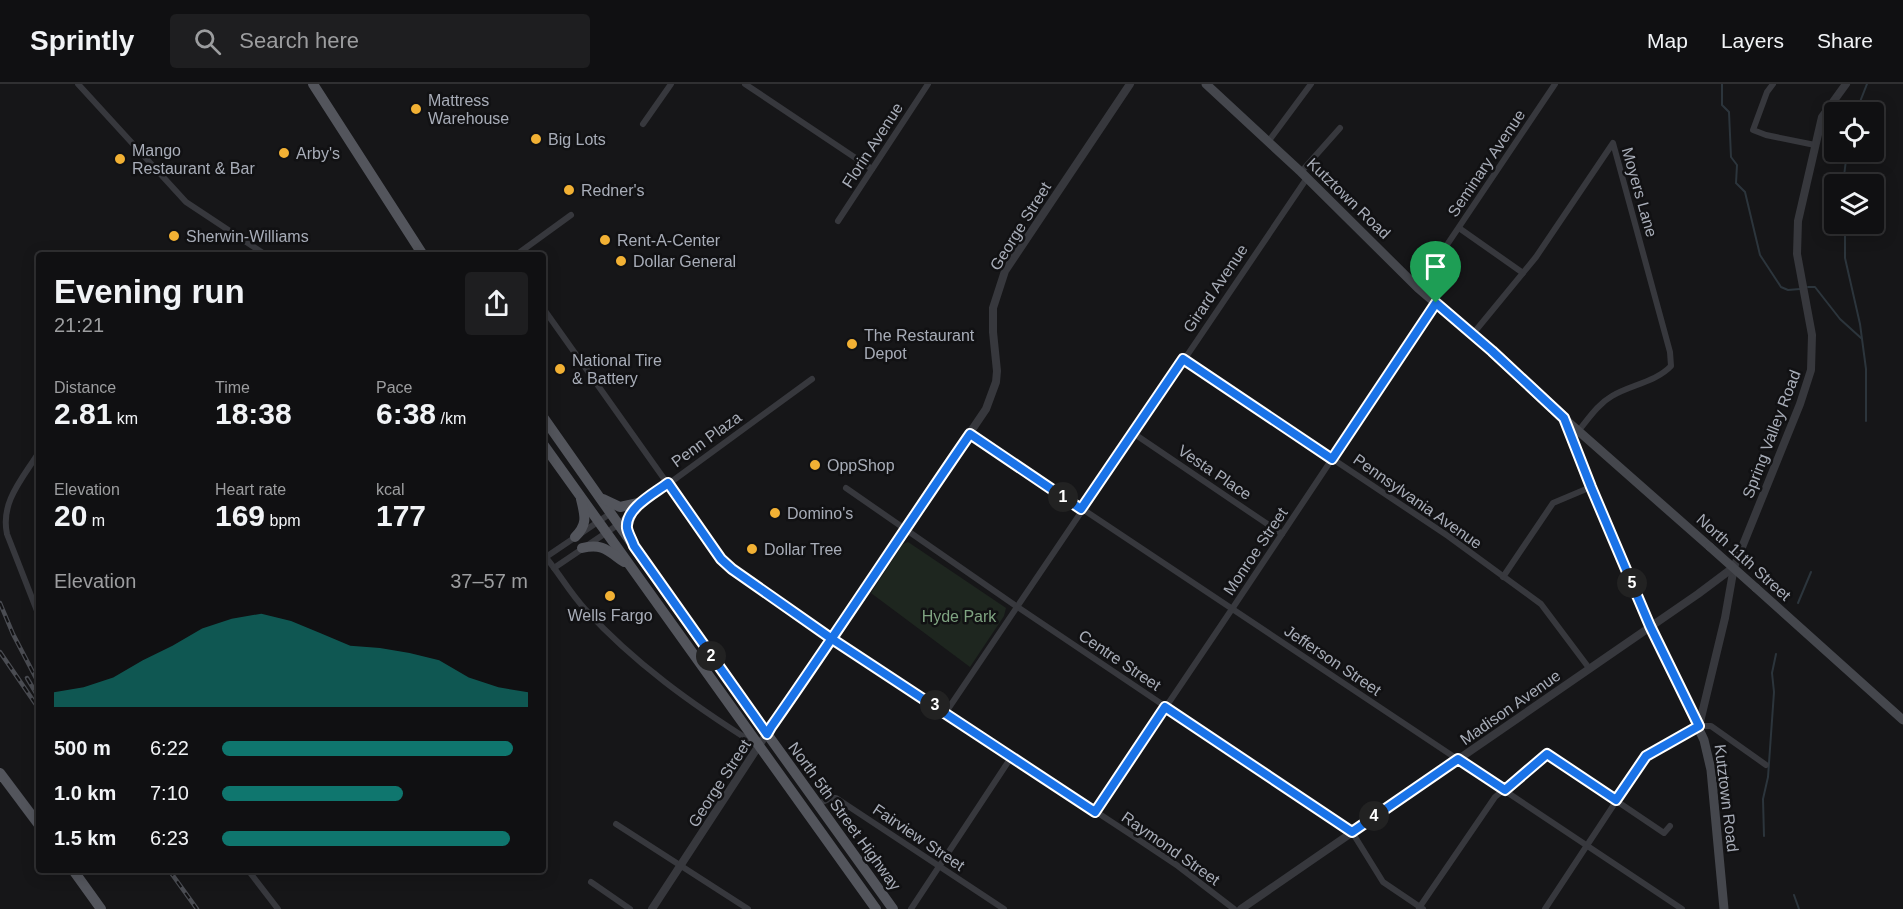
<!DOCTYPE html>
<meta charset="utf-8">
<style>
body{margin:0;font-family:Helvetica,sans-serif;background:#1e1e20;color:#f1f3f6;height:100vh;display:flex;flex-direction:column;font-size:22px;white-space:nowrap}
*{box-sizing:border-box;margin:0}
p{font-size:20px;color:#9c9d9f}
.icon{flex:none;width:33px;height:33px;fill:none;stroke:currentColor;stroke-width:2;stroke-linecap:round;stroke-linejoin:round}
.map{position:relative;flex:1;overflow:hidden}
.drawer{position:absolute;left:36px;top:168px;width:510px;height:621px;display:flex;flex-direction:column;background:#101012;border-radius:6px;box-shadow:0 3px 15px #0003,0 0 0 2px #303032}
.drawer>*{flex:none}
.buttons{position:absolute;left:1824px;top:18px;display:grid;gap:12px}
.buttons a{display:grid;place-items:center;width:60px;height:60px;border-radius:6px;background:#101012;box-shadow:0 3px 15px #0003,0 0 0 2px #303032;font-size:30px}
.pin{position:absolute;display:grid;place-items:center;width:51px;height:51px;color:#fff;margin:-62px -26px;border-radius:50% 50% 50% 0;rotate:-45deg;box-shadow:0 0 6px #0007}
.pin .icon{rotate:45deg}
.km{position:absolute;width:30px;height:30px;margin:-15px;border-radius:50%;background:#222;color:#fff;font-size:16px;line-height:30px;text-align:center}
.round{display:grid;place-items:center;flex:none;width:63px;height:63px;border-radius:6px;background:#1e1e20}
.summary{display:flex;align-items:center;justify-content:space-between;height:102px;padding:0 18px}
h1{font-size:33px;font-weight:700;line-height:45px}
.stats{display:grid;grid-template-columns:repeat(3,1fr);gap:9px;height:102px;padding:6px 18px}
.stats div{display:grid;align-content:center}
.stats b{font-size:30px;font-weight:700}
.stats small{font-size:16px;font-weight:400}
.stats p{font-size:16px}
.chart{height:168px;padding:12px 18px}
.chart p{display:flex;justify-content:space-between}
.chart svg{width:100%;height:108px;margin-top:6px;fill:#0f766e;opacity:.7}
ul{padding:0 18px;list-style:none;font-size:20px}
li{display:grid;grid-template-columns:96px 72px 1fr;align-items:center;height:45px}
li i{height:15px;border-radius:8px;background:#0f766e}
header{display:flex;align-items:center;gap:36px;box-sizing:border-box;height:84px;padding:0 30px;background:#101012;border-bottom:2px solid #303032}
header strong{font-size:28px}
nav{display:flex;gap:33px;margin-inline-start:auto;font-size:21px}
.search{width:420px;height:54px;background:#1e1e20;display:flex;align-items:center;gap:15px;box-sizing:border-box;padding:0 21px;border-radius:6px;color:#9c9d9f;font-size:22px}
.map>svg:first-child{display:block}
.green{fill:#1e261f}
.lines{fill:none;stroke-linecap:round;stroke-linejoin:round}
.stream{stroke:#2c353c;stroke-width:2}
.minor{stroke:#37383d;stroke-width:6}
.tertiary{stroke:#37383d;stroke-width:8}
.secondary{stroke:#45474d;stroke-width:9}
.primary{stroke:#53555c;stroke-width:10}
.rail-casing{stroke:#4a4c52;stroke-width:4.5}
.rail{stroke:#111113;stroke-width:2;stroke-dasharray:7;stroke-linecap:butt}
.secondary-bridge{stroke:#45474d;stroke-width:9}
.route-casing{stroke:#fff;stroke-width:12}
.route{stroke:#1a73e8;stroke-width:8}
.poi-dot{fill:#f2b134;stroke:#111113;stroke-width:2}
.labels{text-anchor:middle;stroke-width:5;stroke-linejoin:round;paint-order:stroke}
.poi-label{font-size:16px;fill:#a8adb8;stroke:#111113;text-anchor:start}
.street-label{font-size:16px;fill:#a8adb8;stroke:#111113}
.park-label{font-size:16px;fill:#7fa381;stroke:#111113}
</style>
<header>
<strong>Sprintly</strong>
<div class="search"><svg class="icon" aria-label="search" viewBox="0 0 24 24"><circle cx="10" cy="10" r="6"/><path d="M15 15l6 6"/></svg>Search here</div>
<nav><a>Map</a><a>Layers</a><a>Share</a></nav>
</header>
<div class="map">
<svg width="1903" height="825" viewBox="0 0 1903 825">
<rect width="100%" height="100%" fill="#161618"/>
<path class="green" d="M 908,458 L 1006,524 L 1004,532 L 970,583 L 871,509 L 903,460 Z"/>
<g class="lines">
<g class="stream">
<path d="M 1722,0 L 1722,21 L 1729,28 L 1731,73 L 1737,81 L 1736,99 L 1745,108 L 1760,171 L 1781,203 L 1788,206 L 1800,205"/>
<path d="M 1856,28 L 1867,0"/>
<path d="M 1843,100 L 1847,68"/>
<path d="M 1845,140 L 1845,174 L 1860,240 L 1866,285 L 1866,337"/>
<path d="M 1808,203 L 1815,203 L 1840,235 L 1861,254"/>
<path d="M 1798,519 L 1811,488"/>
<path d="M 1764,752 L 1763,715 L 1768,693 L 1774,608 L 1772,589 L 1776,570"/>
<path d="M 1794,811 L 1799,825"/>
</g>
<g class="minor">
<path d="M 78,0 L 186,118 L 266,171"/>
<path d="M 745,0 L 872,85"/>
<path d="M 1773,0 L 1767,8 L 1753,46 L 1766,51 L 1815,61"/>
<path d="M 643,40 L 671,0"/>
<path d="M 1268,58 L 1311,0"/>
<path d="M 1301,88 L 1340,44"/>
<path d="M 838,137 L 928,0"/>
<path d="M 1459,144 L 1523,189"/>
<path d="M 516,171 L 571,131"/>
<path d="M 1418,204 L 1555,0"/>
<path d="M 543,224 L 721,475 L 732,485 L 832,554 L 1133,752 L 1178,782 L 1234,825"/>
<path d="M 1472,251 L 1536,173 L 1613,59 L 1670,268 L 1671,282 C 1656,298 1630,301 1612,312 C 1598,320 1589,334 1579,346"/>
<path d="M 1183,275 L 1448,452 L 1541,520 L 1589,584"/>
<path d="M 1133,349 L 1282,450"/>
<path d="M 970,350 L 1682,825"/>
<path d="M 39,368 C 23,394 0,418 7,450 L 39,532"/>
<path d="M 846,404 L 1016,522 L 1352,748 L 1383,798 L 1423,825"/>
<path d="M 641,420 L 812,295"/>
<path d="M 543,470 C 558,487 569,508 585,525 C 634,579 693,621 755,660"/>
<path d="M 546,473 L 611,429"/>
<path d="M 554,484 L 619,440 L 629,431"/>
<path d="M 1503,493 L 1553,419 L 1591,403"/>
<path d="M 946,628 L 1307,94"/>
<path d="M 818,720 L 831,714 L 836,714 L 1004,825"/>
<path d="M 1095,728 L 1232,525 L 1436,219"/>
<path d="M 616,740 L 748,825"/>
<path d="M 248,786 L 278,825"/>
<path d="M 591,798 L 630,825"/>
<path d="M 1419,824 L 1495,713 L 1547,670 L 1664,749 L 1670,742"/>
<path d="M 911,825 L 1012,672"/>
<path d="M 1545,825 L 1646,672 L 1699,642 L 1711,642 L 1766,681"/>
</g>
<g class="tertiary">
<path d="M 1699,642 L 1725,534 L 1734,483 L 1800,320 L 1811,286 L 1812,251 L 1797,170 L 1798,137 L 1822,33 L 1846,0"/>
<path d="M 652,825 L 771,643 L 986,325 L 996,298 L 997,287 L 993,248 L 993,224 L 1005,187 L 1130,0"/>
<path d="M 1241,825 L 1698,510 L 1734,483"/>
</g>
<g class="secondary">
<path d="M 1206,0 L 1301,88 L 1418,204 L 1492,267 L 1564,334 L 1591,403 L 1650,542 L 1704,656 L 1711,686 L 1724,825"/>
<path d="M 1566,336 L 1710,463"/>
<path d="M 1756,504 L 1903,636"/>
</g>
<g class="primary">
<path d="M 313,0 L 423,171"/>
<path d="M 543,333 L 709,569 L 893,825"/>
<path d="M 543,360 L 876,825"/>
<path d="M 603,415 L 620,423 L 643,418"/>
<path d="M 575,453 C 588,440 585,432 581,415"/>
<path d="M 630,453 L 627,442 L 633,427"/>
<path d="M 582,464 C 603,459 608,467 624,478"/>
<path d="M 0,689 L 39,741"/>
<path d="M 73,786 L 101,825"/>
</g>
<g class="rail-casing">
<g id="rail">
<path d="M 0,519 L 13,550 L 39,600"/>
<path d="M 0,568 L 39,625"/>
<path d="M 27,594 L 39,614"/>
<path d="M 169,786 L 197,825"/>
</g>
</g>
<use href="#rail" class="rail"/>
<path class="secondary-bridge" d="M 1710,463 L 1756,504"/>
</g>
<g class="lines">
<g class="route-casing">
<path id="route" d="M 1436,219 L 1332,375 L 1183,275 L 1081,425 L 970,350 C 903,447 839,546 771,643 L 767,650 L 634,462 C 632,456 628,450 627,444 C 625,424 655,409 668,399 L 721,475 L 732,485 L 832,555 L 1095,728 L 1165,623 L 1352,748 L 1458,675 L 1505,706 L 1547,670 L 1616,716 L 1646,672 L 1699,642 L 1650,542 L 1591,403 L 1564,334 L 1492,267 L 1436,219"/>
</g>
<use href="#route" class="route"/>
</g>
<g class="poi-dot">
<circle cx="416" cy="25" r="6"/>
<circle cx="536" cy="55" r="6"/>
<circle cx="284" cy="69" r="6"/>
<circle cx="120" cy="75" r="6"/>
<circle cx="569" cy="106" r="6"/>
<circle cx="174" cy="152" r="6"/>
<circle cx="605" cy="156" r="6"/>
<circle cx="621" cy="177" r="6"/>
<circle cx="852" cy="260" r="6"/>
<circle cx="560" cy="285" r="6"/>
<circle cx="815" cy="381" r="6"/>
<circle cx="775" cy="429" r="6"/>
<circle cx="752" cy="465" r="6"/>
<circle cx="610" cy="512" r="6"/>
</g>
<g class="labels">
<g class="poi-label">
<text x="428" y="22">Mattress<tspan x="428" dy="18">Warehouse</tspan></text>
<text x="548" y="61">Big Lots</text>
<text x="132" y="72">Mango<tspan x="132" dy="18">Restaurant &amp; Bar</tspan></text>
<text x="296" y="75">Arby's</text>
<text x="581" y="112">Redner's</text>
<text x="186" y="158">Sherwin-Williams</text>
<text x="617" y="162">Rent-A-Center</text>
<text x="633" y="183">Dollar General</text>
<text x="864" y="257">The Restaurant<tspan x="864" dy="18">Depot</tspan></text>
<text x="572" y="282">National Tire<tspan x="572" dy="18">&amp; Battery</tspan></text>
<text x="827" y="387">OppShop</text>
<text x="787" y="435">Domino's</text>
<text x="764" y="471">Dollar Tree</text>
<text x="610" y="537" text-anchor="middle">Wells Fargo</text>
</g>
<g class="street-label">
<text transform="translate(872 61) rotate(-57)" y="6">Florin Avenue</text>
<text transform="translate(1486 79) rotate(-56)" y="6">Seminary Avenue</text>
<text transform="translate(1640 108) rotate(74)" y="6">Moyers Lane</text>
<text transform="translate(1349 114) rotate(44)" y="6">Kutztown Road</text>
<text transform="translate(1020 142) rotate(-58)" y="6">George Street</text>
<text transform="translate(1215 204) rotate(-56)" y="6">Girard Avenue</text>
<text transform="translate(1771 350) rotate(-69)" y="6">Spring Valley Road</text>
<text transform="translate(706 355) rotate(-36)" y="6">Penn Plaza</text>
<text transform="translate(1215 388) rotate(34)" y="6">Vesta Place</text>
<text transform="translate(1418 417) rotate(35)" y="6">Pennsylvania Avenue</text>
<text transform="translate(1255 467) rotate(-56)" y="6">Monroe Street</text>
<text transform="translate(1744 473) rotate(42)" y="6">North 11th Street</text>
<text transform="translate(1120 576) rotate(34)" y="6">Centre Street</text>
<text transform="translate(1333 576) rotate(34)" y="6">Jefferson Street</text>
<text transform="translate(1510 623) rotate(-35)" y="6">Madison Avenue</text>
<text transform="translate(719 699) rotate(-57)" y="6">George Street</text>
<text transform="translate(1727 714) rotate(83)" y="6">Kutztown Road</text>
<text transform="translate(845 732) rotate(54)" y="6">North 5th Street Highway</text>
<text transform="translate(919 753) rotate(34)" y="6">Fairview Street</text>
<text transform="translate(1171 764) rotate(35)" y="6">Raymond Street</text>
</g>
<g class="park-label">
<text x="959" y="538">Hyde Park</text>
</g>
</g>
</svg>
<div class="buttons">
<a><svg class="icon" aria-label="locate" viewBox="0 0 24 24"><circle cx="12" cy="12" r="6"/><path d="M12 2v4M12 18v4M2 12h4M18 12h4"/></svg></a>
<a><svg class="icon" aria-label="layers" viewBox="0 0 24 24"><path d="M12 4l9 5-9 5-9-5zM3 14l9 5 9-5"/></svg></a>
</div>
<div class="pin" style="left:1436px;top:219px;background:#1e9e55"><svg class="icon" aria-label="arrive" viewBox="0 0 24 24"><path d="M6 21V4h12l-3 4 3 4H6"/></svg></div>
<b class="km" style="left:1063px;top:413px">1</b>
<b class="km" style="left:711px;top:572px">2</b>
<b class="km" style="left:935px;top:621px">3</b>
<b class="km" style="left:1374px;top:732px">4</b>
<b class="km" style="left:1632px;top:499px">5</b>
<section class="drawer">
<div class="summary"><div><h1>Evening run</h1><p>21:21</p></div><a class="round"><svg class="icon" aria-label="share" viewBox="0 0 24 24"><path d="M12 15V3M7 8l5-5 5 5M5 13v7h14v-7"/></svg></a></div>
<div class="stats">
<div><p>Distance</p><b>2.81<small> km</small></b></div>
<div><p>Time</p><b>18:38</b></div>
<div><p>Pace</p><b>6:38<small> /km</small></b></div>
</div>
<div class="stats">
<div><p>Elevation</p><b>20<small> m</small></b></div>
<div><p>Heart rate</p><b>169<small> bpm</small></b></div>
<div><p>kcal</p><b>177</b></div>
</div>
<div class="chart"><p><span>Elevation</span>37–57 m</p>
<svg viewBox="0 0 160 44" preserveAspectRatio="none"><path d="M0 44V38L10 36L20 32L30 25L40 19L50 12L60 8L70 6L80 9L90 14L100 19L110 20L120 22L130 25L140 32L150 36L160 38V44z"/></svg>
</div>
<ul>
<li><b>500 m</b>6:22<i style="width:95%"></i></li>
<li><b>1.0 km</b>7:10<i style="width:59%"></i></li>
<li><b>1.5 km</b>6:23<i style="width:94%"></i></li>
</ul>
</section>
</div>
